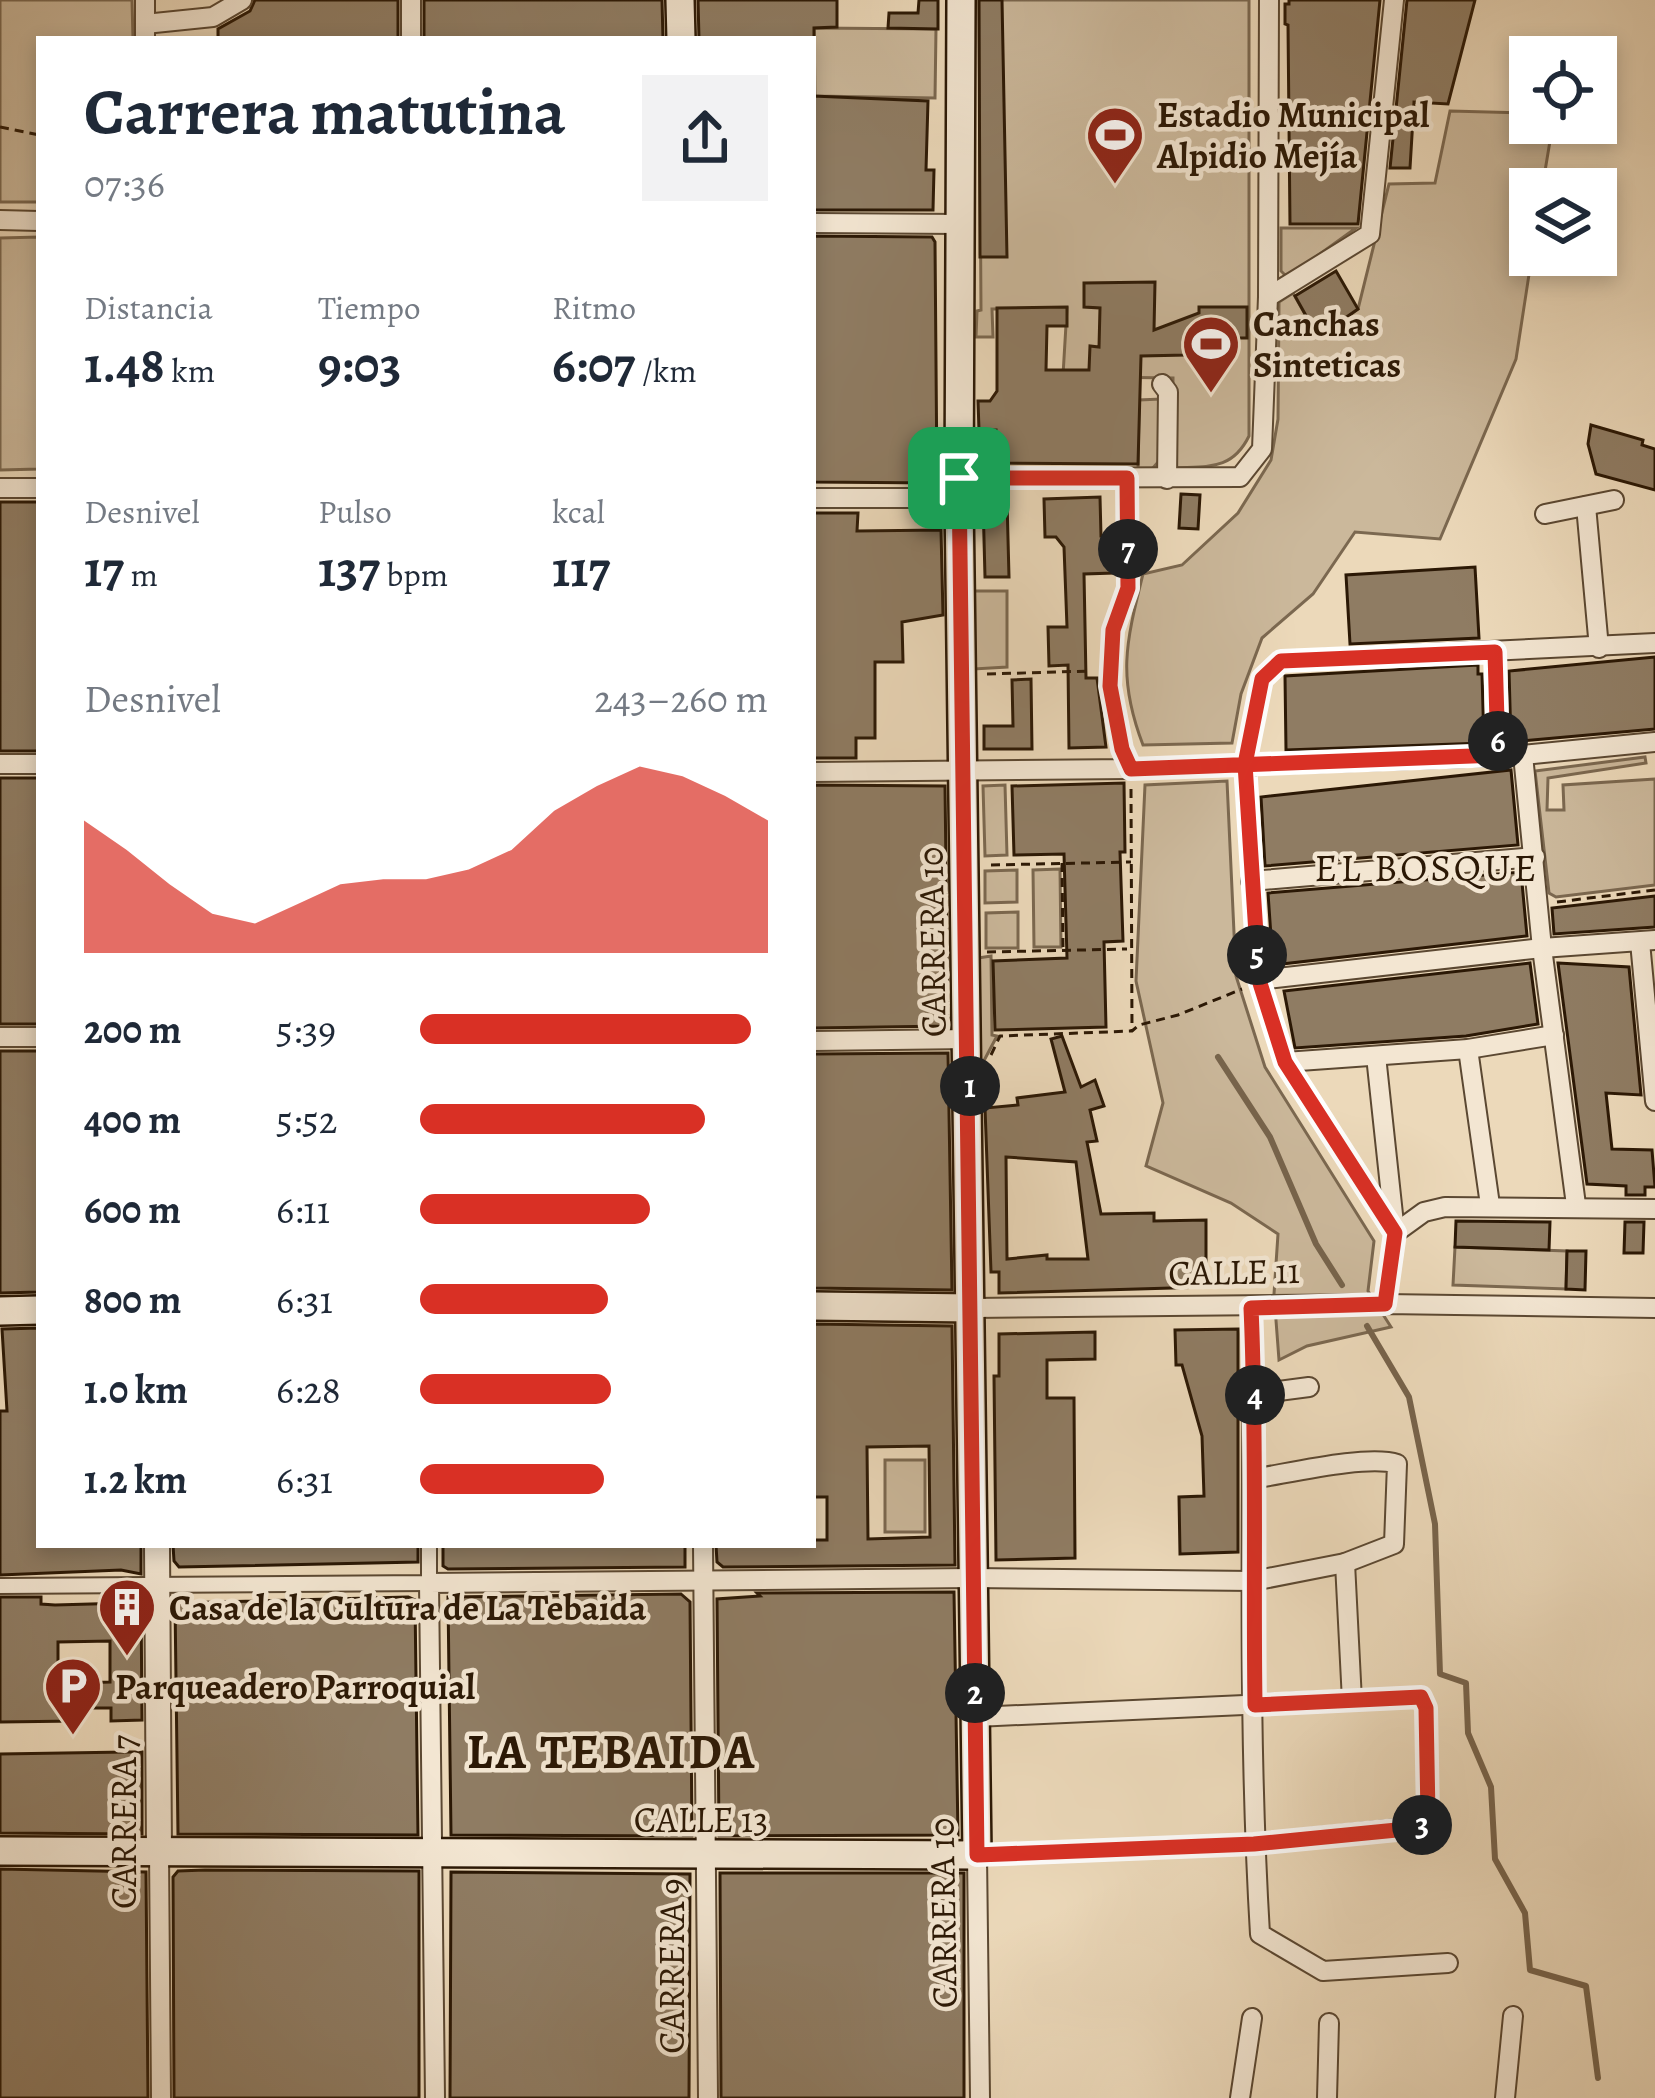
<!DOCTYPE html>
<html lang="es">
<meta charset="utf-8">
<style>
body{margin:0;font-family:Alegreya,serif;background:#f2f2f3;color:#1f2937;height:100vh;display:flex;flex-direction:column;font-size:45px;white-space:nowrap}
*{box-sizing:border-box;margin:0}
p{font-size:39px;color:#747a83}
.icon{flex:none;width:66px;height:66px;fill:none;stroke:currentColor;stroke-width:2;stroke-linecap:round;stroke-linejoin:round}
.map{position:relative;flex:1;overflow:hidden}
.side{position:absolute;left:36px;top:36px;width:780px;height:1512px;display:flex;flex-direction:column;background:#fff;border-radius:0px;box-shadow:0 6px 18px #0003}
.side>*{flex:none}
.buttons{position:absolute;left:1509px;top:36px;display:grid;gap:24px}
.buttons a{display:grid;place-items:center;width:108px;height:108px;border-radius:0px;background:#fff;box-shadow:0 6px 18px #0003;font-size:60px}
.pin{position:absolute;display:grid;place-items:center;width:102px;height:102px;color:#fff;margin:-51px;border-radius:24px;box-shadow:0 6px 18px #0006}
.km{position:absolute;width:60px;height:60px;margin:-30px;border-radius:50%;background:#222;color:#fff;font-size:33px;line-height:60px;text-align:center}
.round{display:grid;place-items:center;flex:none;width:126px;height:126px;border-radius:0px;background:#f2f2f3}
.headline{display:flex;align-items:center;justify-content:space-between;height:204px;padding:0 48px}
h1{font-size:66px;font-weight:600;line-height:90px}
.metrics{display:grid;grid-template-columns:repeat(3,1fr);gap:18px;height:204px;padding:12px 48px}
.metrics div{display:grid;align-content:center}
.metrics b{font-size:51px;font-weight:600}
.metrics small{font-size:33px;font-weight:400}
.metrics p{font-size:33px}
.chart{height:336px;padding:24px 48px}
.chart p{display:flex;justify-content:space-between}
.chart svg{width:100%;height:216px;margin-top:12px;fill:#d93025;opacity:.7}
ul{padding:0 48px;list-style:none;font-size:39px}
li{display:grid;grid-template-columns:192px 144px 1fr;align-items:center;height:90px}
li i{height:30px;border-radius:15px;background:#d93025}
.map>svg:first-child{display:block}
.green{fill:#cbb89b;stroke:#7b6850;stroke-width:3}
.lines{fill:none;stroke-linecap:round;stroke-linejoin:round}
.stream{stroke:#77644c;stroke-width:6}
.building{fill:#8f7c63;stroke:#2b1805;stroke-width:3;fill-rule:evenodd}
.pedestrian-casing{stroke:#5b4832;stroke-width:18}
.minor-casing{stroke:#5b4832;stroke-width:22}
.tertiary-casing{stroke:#5b4832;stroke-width:28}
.secondary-casing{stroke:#2b1805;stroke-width:32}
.path{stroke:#2b1805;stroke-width:3;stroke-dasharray:9 6;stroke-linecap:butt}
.pedestrian{stroke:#f3e6d2;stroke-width:14}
.minor{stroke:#f3e6d2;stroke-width:18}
.tertiary{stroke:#f3e6d2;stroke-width:24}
.secondary{stroke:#f3e6d2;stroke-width:27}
.route-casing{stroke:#fff;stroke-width:24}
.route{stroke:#d93025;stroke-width:15}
.labels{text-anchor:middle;stroke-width:9;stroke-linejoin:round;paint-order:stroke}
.poi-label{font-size:36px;font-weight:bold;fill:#2b1805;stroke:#f3e6d2;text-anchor:start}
.street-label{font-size:36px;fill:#2b1805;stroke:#f3e6d2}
.neighbourhood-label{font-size:39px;letter-spacing:3px;fill:#2b1805;stroke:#f3e6d2}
.district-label{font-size:48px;font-weight:bold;letter-spacing:3px;fill:#2b1805;stroke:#f3e6d2}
</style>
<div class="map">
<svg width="1655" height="2098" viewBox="0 0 1655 2098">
<rect width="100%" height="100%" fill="#ecd9ba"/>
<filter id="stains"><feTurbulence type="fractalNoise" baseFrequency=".00167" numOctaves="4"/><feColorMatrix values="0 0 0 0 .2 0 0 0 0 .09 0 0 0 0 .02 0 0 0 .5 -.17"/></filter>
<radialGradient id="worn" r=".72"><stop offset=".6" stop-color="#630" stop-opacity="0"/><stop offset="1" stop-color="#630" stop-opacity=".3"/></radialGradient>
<g class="green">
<path d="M 0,0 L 132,0 L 133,39 L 39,39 L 39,202 L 0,202 Z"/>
<path d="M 979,0 L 1249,0 L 1249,436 C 1232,471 1207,466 1173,468 L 1173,378 L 1099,377 L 1062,392 L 1067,308 L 992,309 L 993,337 L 976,337 L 977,311 L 981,310 Z"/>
<path d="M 814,28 L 936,29 L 935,98 L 815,96 Z"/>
<path d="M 1450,111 L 1530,113 L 1530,123 L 1553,123 L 1542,189 L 1530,189 L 1532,255 L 1516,359 L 1440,539 L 1355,532 L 1313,594 L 1262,638 L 1241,694 L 1232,743 L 1143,745 C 1117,677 1126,643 1143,574 L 1182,565 L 1238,513 L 1271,460 L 1278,419 L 1279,302 L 1293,293 L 1318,337 L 1358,309 L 1389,184 L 1435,183 Z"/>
<path d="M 1281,228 L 1356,228 L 1292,274 L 1285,275 L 1281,271 Z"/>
<path d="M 39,237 L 39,469 L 0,470 L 0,238 Z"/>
<path d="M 1161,399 L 1159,461 L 1152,469 L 1138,470 L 1139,400 Z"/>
<path d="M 973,591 L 1007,591 L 1007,667 L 974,669 Z"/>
<path d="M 1645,757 L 1646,763 L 1548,778 L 1547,810 L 1564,810 L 1563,785 L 1655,779 L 1655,885 L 1556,897 L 1549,893 L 1535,771 Z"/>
<path d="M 1227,781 L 1236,976 L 1265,1067 L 1374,1241 L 1368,1291 L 1391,1327 L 1307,1346 L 1279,1360 L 1274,1294 L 1278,1234 L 1231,1203 L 1146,1166 L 1163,1103 L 1136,981 L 1145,785 Z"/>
<path d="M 1005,785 L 1007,855 L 985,856 L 983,786 Z"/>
<path d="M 1060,869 L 1061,947 L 1034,947 L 1033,870 Z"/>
<path d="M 1017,870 L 1017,902 L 985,903 L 985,871 Z"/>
<path d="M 1018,912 L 1018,948 L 986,948 L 986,913 Z"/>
<path d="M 991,956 L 992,1035 L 997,1036 L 979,1070 L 978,958 Z"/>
<path d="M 1455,1247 L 1567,1251 L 1566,1289 L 1453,1285 Z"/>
<rect x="885" y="1460" width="40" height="72"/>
</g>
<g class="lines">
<g class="stream">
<path d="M 1218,1057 L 1270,1137 L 1316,1244 L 1342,1285"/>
<path d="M 1367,1326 L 1409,1397 L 1435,1524 L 1440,1674 L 1466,1683 L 1468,1733 L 1491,1787 L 1495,1859 L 1525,1913 L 1530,1970 L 1586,1986 L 1598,2078"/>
</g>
</g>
<g class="building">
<path d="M 255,0 L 398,0 L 398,39 L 218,39 L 218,29 L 250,11 Z"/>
<path d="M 424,0 L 662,0 L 663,39 L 424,39 Z"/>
<path d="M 698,0 L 837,0 L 837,27 L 814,28 L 814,39 L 699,39 Z"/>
<path d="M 919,0 L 938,0 L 938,29 L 888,28 L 889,13 L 918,13 Z"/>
<path d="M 979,0 L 1002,0 L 1007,257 L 980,257 Z"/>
<path d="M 1289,0 L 1380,0 L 1358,224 L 1290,224 L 1288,25 L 1285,24 L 1285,4 L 1289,4 Z"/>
<path d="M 1407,0 L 1475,0 L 1448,104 L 1414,102 L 1410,168 L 1390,168 Z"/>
<path d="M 813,96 L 928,101 L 926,170 L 934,170 L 933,210 L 813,210 Z"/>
<path d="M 813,236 L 932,237 L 935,242 L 937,483 L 813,482 Z"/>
<path d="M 1336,271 L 1358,309 L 1318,337 L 1295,296 Z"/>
<path d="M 1155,282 L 1154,330 L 1199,313 L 1199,307 L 1247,307 L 1247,338 L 1187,338 L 1186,355 L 1141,356 L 1138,464 L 996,463 L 996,430 L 979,430 L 978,401 L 990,401 L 997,391 L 997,308 L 1067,307 L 1067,326 L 1047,326 L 1046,370 L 1089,370 L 1090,346 L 1099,347 L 1100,308 L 1084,307 L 1084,283 Z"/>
<path d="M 1591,425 L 1643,440 L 1642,445 L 1655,449 L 1655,490 L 1596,474 L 1588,444 Z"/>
<path d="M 1181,494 L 1200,495 L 1198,529 L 1179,528 Z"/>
<path d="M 1100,497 L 1101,536 L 1114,535 L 1114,573 L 1084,574 L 1086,678 L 1097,678 L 1106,747 L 1069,748 L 1068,665 L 1049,666 L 1048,627 L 1067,627 L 1064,547 L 1056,537 L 1045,537 L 1044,499 Z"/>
<path d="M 1007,500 L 1009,577 L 985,577 L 983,501 Z"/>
<rect x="0" y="502" width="39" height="249"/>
<path d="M 813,513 L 858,513 L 857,531 L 941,530 L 943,615 L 902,622 L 903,662 L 875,662 L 875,738 L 856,738 L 856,758 L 813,758 Z"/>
<path d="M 1475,567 L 1479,638 L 1350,644 L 1346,575 Z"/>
<path d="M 1655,657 L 1655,729 L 1511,742 L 1509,671 Z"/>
<path d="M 1478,665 L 1478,674 L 1482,674 L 1484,743 L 1286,750 L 1285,676 Z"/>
<path d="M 1031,679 L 1032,749 L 984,749 L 984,726 L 1013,726 L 1012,680 Z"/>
<path d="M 1511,770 L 1518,845 L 1265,866 L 1261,797 Z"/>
<rect x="0" y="778" width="39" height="246"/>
<path d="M 1124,783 L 1125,852 L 1120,852 L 1123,941 L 1104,942 L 1106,1027 L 995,1030 L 993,961 L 1067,958 L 1064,854 L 1014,855 L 1012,786 Z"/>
<path d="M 813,785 L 945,786 L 948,1026 L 813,1028 Z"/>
<path d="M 1521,872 L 1527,936 L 1273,965 L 1268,893 Z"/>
<path d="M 1655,896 L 1655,927 L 1554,934 L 1552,908 Z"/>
<path d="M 1530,963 L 1538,1024 L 1466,1036 L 1295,1048 L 1284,991 Z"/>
<path d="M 1558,963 L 1629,967 L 1641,1095 L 1606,1093 L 1612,1149 L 1652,1150 L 1655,1187 L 1645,1187 L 1645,1195 L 1626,1195 L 1626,1186 L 1587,1184 Z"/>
<path d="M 1062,1036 L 1081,1087 L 1095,1080 L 1104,1106 L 1090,1110 L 1097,1141 L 1087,1142 L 1101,1214 L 1154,1213 L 1154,1221 L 1206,1220 L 1206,1287 L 999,1293 L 999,1272 L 991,1272 L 985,1108 L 1018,1105 L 1017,1098 L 1065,1092 L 1051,1039 ZM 1006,1157 L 1076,1162 L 1088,1259 L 1047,1259 L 1047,1255 L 1007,1259 Z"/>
<path d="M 0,1051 L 39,1051 L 39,1292 L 0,1293 Z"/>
<path d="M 948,1053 L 952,1290 L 813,1288 L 813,1054 Z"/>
<path d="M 1456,1221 L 1550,1222 L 1549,1250 L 1455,1247 Z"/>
<path d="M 1625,1222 L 1644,1222 L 1643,1253 L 1624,1253 Z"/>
<path d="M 1567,1251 L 1586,1251 L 1585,1290 L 1566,1289 Z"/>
<path d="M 813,1324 L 952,1326 L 955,1565 L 723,1567 L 717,1562 L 716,1545 L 813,1545 L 813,1540 L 827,1540 L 827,1497 L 813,1497 ZM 929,1446 L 930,1537 L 868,1539 L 867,1447 Z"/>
<path d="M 39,1328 L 39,1545 L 141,1545 L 141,1574 L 121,1570 L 0,1575 L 0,1411 L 7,1411 L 2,1329 Z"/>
<path d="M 1238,1329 L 1238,1552 L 1180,1554 L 1179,1497 L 1204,1496 L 1202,1436 L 1182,1365 L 1176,1365 L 1175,1330 Z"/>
<path d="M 1095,1332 L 1095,1359 L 1047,1360 L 1047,1398 L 1074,1398 L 1075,1558 L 996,1560 L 994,1376 L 999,1376 L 999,1334 Z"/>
<path d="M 173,1545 L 418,1545 L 418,1562 L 179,1567 L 174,1561 Z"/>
<path d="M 443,1545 L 685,1545 L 685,1567 L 448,1569 L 443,1566 Z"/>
<path d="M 954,1592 L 958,1835 L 719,1836 L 717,1599 L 760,1596 L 757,1593 Z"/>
<path d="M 681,1594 L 690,1602 L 692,1836 L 451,1835 L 448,1597 Z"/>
<path d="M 126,1596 L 141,1596 L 142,1720 L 111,1721 L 111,1708 L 76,1708 L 76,1721 L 0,1722 L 0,1597 L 41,1597 L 41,1604 L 55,1605 L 126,1603 ZM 110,1641 L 110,1682 L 76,1683 L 76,1674 L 58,1675 L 58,1642 Z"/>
<path d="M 408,1597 L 415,1600 L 418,1835 L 178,1834 L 175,1603 Z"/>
<path d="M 127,1752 L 142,1752 L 142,1834 L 0,1833 L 0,1754 Z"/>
<path d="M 0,1869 L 146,1872 L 148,2098 L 0,2098 Z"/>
<path d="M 205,1870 L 419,1871 L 419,2098 L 174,2098 L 173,1877 L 178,1871 Z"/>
<path d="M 451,1872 L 690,1874 L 689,2098 L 450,2098 Z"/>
<path d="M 720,1873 L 964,1873 L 964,2098 L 721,2098 Z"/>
</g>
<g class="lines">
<g class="pedestrian-casing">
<path id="pedestrian" d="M 0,1586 L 429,1583 L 429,1545"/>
</g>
<g class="minor-casing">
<g id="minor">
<path d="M 411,0 L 411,39"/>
<path d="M 145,24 L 213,17 L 242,0"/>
<path d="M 145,39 L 145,0"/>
<path d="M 0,220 L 39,221"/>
<path d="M 813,223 L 960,224"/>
<path d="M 1268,297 L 1370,234 L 1394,0"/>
<path d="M 1162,384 L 1168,392 L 1167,479"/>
<path d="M 959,478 L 1240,477 L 1262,449 L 1268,297 L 1269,0"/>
<path d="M 1127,478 L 1128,588 L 1113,630 L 1110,686 L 1122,749 L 1131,769"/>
<path d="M 0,488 L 39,488"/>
<path d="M 813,498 L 959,498"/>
<path d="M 1586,506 L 1599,648"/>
<path d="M 1545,514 L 1614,500"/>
<path d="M 1495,652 L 1498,755"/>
<path d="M 1281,661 L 1655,643"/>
<path d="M 1523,755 L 1542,948 L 1576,1205"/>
<path d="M 0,764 L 39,764"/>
<path d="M 1245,764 L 1259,980 L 1285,1062 L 1395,1233 L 1424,1212 L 1445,1207 L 1655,1209"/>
<path d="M 813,772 L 1131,769 L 1523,755 L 1655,742"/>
<path d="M 1251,881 L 1535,857"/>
<path d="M 1640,942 L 1655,1101"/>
<path d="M 1259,980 L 1542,948 L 1655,940"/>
<path d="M 0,1037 L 39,1037"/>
<path d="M 813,1041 L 969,1039"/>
<path d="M 1468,1049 L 1490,1205"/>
<path d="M 1376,1056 L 1395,1233 L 1385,1304"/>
<path d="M 1285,1062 L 1468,1049 L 1554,1035"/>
<path d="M 973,1308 L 1385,1304 L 1655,1308"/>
<path d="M 1251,1308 C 1254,1366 1252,1424 1252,1482 C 1251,1632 1251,1784 1260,1934 L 1323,1971 L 1448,1963"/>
<path d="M 1255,1394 L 1309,1387"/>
<path d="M 703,1545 L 708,2098"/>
<path d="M 1345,1563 L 1352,1701"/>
<path d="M 976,1717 L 1421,1697 L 1426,1708 L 1428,1815 L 1417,1827 L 1254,1844 L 977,1855 L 980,2098"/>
<path d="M 159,1851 L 161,2098"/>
<path d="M 435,2098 L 429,1583 L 973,1578 L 1253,1581 L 1345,1563 L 1394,1544 L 1397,1464 C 1368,1454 1286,1474 1252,1479"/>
<path d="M 1240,2098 L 1252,2018"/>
<path d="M 1327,2098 L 1329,2023"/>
<path d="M 1505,2098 L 1513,2016"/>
</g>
</g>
<g class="tertiary-casing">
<path id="tertiary" d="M 157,1545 L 159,1851"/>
</g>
<g class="secondary-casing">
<g id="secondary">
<path d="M 680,0 L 681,39"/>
<path d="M 813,1306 L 973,1308"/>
<path d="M 0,1311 L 39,1310"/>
<path d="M 0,1851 L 977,1855 L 959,498 L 961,0"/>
</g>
</g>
<g class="path">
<path d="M 0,127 L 39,135"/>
<path d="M 987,674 L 1091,671"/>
<path d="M 1249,745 L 1262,679 L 1267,674"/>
<path d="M 1131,789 L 1132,1031"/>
<path d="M 1062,863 L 1063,948"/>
<path d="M 991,865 L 1131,862"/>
<path d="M 1557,902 L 1655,890"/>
<path d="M 987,952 L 1127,949"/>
<path d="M 991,1055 L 1000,1036 L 1132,1031 L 1139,1025 L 1178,1015 L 1242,989"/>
</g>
<use href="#pedestrian" class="pedestrian"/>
<use href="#minor" class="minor"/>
<use href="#tertiary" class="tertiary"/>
<use href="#secondary" class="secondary"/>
</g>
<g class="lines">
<g class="route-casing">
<path id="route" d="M 959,478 L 977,1855 L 1254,1844 L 1417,1828 L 1428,1815 L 1426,1708 L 1421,1697 L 1255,1705 C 1253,1572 1257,1440 1251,1308 L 1385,1304 L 1395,1233 L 1285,1062 L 1259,980 L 1245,764 L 1262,679 L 1281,661 L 1495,652 L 1498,755 L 1131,769 L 1122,749 L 1110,686 L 1113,630 L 1128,588 L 1127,478 L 959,478"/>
</g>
<use href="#route" class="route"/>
</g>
<defs>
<g id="stadium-pin" transform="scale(3)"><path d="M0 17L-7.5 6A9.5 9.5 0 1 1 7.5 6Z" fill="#8f2418" stroke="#f3e6d2"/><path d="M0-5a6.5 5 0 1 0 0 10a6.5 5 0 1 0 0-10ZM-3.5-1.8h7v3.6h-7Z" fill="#fff"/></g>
<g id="building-pin" transform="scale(3)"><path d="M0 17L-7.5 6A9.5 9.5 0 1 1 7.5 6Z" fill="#8f2418" stroke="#f3e6d2"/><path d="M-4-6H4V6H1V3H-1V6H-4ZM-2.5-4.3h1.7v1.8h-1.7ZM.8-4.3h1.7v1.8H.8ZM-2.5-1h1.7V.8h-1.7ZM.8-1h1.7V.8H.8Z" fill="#fff"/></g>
<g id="parking-pin" transform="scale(3)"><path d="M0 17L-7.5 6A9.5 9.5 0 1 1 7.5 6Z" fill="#8f2418" stroke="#f3e6d2"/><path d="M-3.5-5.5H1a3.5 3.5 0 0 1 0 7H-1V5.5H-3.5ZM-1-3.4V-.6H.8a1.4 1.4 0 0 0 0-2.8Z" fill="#fff"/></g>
</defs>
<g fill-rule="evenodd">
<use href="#stadium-pin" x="1115" y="135"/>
<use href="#stadium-pin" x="1211" y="344"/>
<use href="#building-pin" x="127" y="1607"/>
<use href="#parking-pin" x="73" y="1686"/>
</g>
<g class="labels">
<g class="poi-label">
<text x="1157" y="127">Estadio Municipal<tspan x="1157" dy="41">Alpidio Mejía</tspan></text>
<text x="1253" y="336">Canchas<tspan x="1253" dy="41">Sinteticas</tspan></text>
<text x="169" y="1620">Casa de la Cultura de La Tebaida</text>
<text x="115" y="1699">Parqueadero Parroquial</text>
</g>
<g class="street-label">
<text transform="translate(931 942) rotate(-91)" y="13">CARRERA 10</text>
<text transform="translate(1234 1271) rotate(-1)" y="13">CALLE 11</text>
<text x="701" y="1832">CALLE 13</text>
<text transform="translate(123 1822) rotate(-90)" y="13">CARRERA 7</text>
<text transform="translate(942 1913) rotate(-91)" y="13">CARRERA 10</text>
<text transform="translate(671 1966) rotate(-90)" y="13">CARRERA 9</text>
</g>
<g class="neighbourhood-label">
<text x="1427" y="881">EL BOSQUE</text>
</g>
<g class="district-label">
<text x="612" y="1768">LA TEBAIDA</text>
</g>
</g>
<rect width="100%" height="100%" filter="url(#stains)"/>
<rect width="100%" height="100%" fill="url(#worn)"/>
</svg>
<div class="buttons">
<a><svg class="icon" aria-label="locate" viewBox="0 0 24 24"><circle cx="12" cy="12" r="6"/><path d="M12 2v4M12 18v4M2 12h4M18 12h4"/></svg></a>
<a><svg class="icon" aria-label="layers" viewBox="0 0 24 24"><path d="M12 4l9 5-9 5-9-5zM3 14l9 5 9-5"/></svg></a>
</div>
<div class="pin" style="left:959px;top:478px;background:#1e9e55"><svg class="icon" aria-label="arrive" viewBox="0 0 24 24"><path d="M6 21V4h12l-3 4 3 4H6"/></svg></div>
<b class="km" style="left:970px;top:1086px">1</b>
<b class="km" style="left:975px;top:1693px">2</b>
<b class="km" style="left:1422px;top:1825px">3</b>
<b class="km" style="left:1255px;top:1395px">4</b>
<b class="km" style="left:1257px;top:955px">5</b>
<b class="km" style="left:1498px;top:741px">6</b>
<b class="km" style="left:1128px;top:549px">7</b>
<section class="side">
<div class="headline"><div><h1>Carrera matutina</h1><p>07:36</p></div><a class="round"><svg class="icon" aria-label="share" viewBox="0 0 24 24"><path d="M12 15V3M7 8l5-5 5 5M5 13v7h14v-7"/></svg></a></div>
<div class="metrics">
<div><p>Distancia</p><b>1.48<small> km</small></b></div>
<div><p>Tiempo</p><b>9:03</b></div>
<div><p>Ritmo</p><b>6:07<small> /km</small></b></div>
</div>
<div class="metrics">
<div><p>Desnivel</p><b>17<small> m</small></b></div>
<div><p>Pulso</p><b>137<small> bpm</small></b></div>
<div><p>kcal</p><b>117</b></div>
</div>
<div class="chart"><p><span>Desnivel</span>243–260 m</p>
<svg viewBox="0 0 160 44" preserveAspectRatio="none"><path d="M0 44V17L10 23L20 30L30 36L40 38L50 34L60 30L70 29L80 29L90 27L100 23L110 15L120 10L130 6L140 8L150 12L160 17V44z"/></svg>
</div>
<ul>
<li><b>200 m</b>5:39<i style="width:95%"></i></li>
<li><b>400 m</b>5:52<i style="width:82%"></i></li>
<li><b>600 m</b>6:11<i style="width:66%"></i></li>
<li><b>800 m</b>6:31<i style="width:54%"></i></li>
<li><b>1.0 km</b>6:28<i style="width:55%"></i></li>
<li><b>1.2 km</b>6:31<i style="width:53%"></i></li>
</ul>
</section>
</div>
